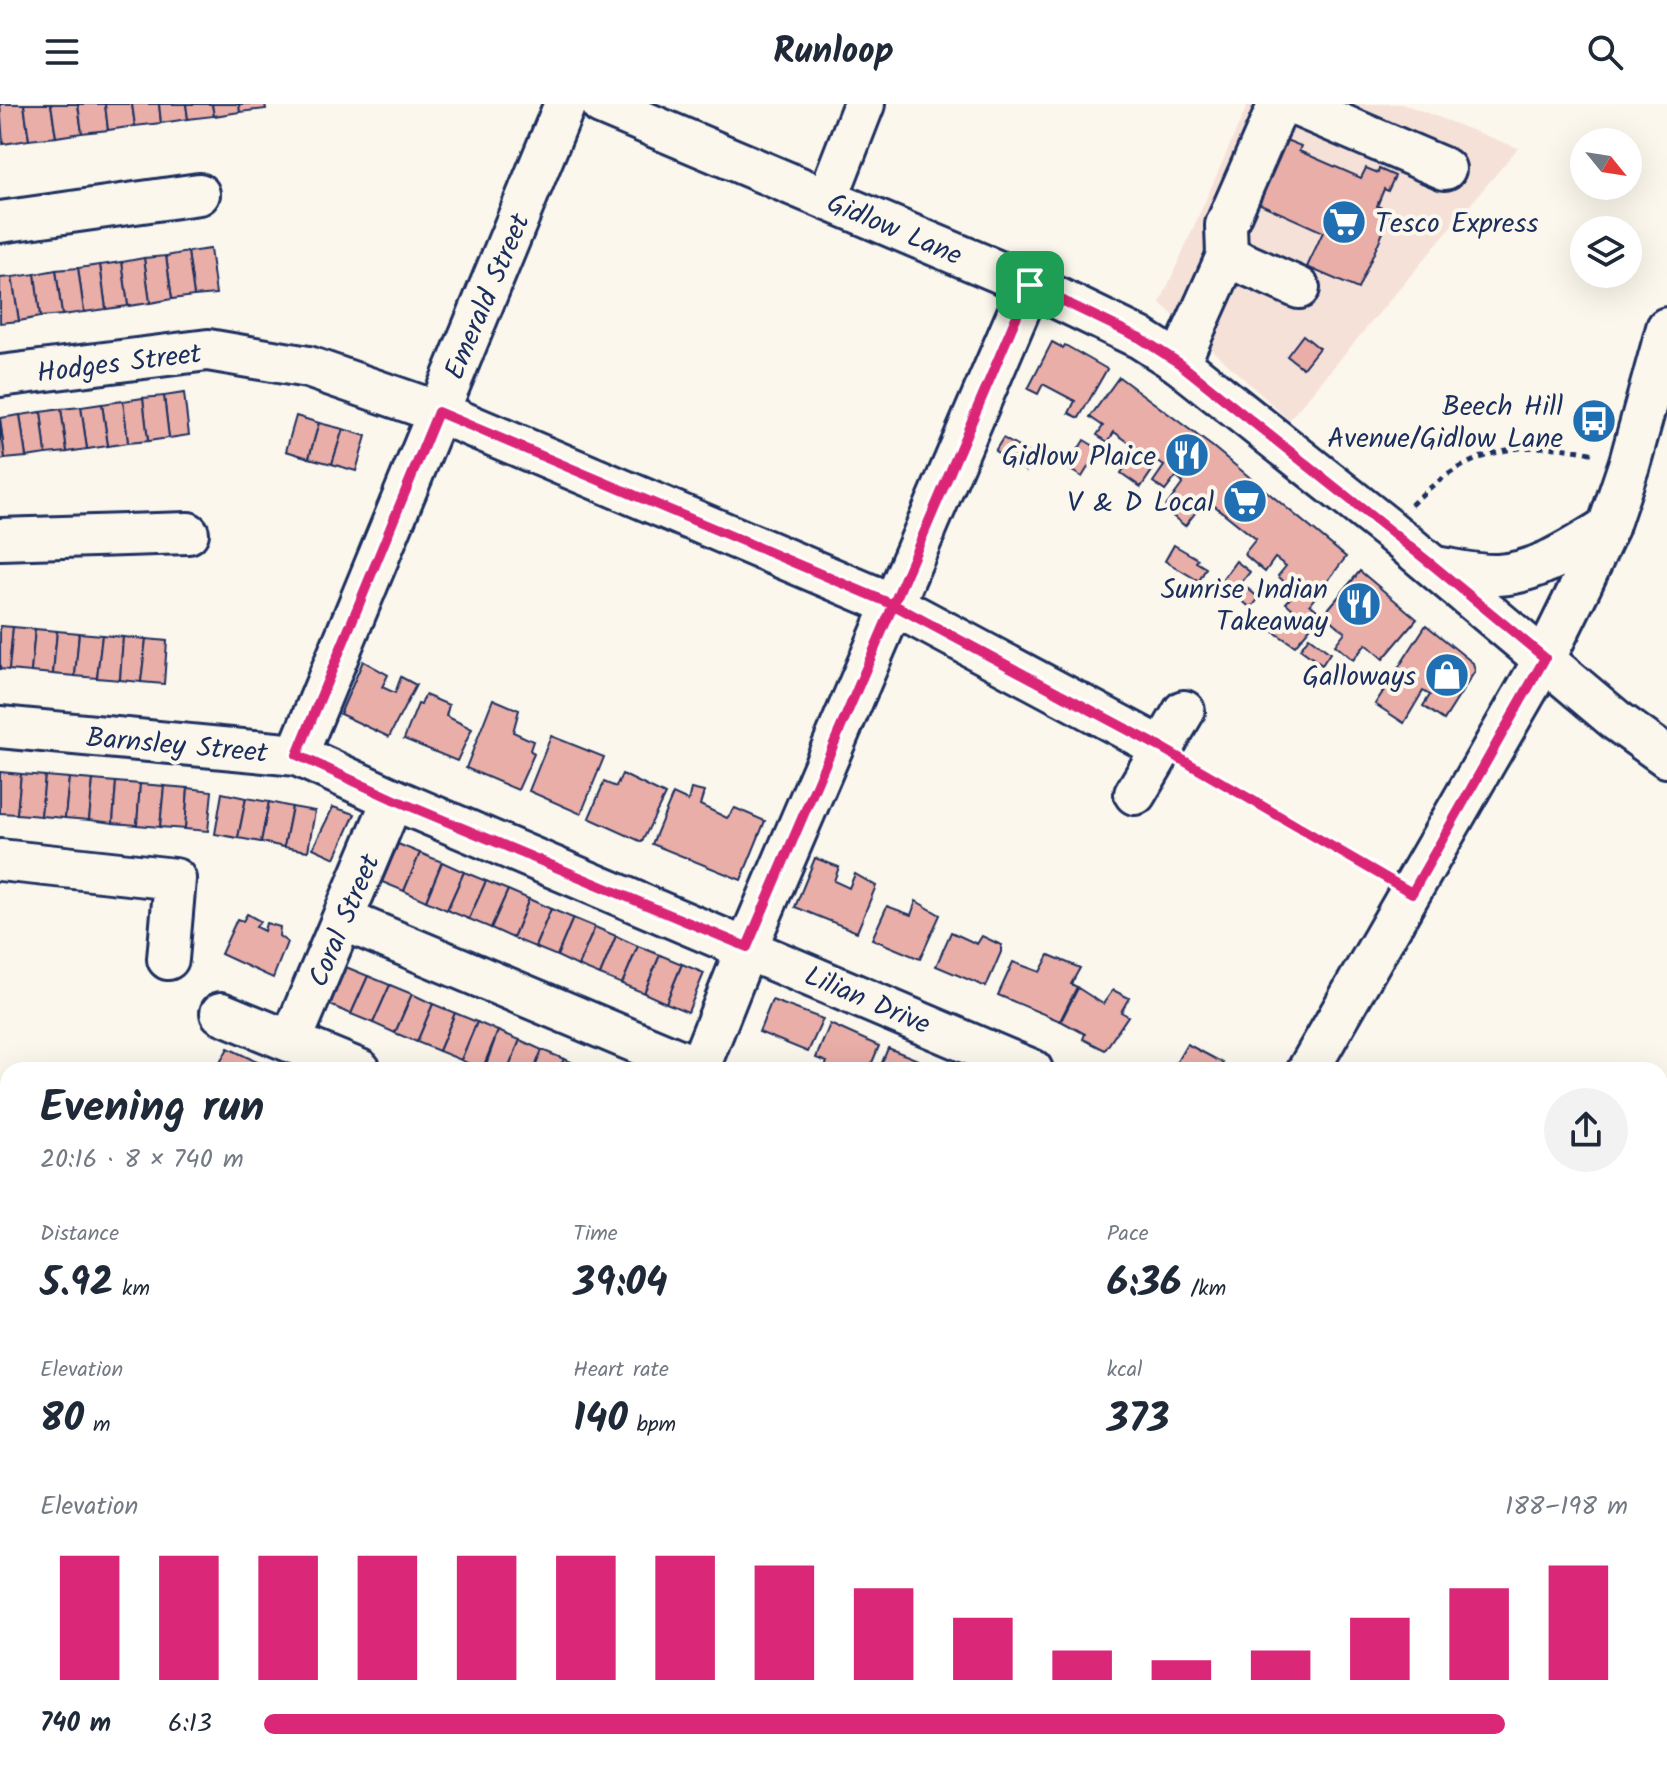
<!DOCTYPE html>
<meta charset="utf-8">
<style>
body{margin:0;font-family:Kalam,sans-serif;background:#f2f2f3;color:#1f2937;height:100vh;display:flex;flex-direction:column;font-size:30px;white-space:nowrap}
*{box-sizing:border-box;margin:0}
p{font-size:26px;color:#747a83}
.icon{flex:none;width:44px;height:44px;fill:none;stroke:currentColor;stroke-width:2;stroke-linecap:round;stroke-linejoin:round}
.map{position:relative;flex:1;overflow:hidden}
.panel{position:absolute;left:0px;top:958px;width:1668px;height:708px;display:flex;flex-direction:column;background:#fff;border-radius:24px 24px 0 0;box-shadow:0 8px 32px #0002}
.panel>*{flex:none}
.needle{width:52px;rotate:120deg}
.fabs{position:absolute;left:1570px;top:24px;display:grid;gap:16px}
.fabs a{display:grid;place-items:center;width:72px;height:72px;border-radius:50%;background:#fff;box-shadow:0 8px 32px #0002;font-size:40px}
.pin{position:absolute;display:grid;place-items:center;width:68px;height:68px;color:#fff;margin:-34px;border-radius:16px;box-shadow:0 4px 12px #0006}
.round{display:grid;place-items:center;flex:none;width:84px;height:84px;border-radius:42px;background:#f2f2f3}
.summary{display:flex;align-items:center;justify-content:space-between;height:136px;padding:0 40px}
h1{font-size:44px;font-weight:700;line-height:60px}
.figures{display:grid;grid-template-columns:repeat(3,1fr);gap:12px;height:136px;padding:8px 40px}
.figures div{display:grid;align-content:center}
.figures b{font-size:40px;font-weight:700}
.figures small{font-size:22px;font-weight:400}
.figures p{font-size:22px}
.chart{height:224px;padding:16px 40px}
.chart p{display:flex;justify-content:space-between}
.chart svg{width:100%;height:144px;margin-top:8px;stroke:#db2777;stroke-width:6}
ul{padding:0 40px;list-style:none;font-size:26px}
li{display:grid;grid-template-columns:128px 96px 1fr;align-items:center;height:60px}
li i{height:20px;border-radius:10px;background:#db2777}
header{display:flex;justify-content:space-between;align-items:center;height:104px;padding:0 40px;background:#fff;font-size:36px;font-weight:700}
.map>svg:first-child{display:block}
.built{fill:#f6e1d8}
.building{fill:#e9aea8;stroke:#1b2f5e;stroke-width:2}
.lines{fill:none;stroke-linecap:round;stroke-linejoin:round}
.minor-casing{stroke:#1b2f5e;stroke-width:46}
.path{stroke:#1b2f5e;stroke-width:5;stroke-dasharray:6 6;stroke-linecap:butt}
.minor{stroke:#fbf7ec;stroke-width:40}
.rail-casing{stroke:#1b2f5e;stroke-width:9}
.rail{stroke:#fbf7ec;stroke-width:6;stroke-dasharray:18;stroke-linecap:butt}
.route-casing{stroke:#fff;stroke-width:16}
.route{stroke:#db2777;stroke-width:10}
.labels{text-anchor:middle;stroke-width:8;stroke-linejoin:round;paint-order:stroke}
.poi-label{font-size:28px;fill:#1b2f5e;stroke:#fbf7ec;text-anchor:end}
.street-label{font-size:28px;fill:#1b2f5e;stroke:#fbf7ec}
</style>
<header><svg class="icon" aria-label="menu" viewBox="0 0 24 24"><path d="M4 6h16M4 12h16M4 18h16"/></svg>Runloop<svg class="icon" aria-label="search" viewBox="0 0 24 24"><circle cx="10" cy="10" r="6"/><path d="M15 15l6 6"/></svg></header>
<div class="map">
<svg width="1667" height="1666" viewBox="0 0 1667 1666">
<rect width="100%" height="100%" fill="#fbf7ec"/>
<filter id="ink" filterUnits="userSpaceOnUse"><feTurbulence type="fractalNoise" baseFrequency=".0125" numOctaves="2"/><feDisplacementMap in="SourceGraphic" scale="16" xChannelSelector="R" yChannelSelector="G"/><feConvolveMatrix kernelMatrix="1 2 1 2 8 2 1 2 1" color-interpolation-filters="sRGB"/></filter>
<g filter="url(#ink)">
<g class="built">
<path d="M 1248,0 L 1404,0 L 1518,44 L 1289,316 L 1160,199 Z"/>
<path d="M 1667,1377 L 1667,1666 L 1482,1666 L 1488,1658 L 1660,1658 L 1660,1388 Z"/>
</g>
<g class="building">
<path d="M 0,0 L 24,0 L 29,36 L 3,40 Z"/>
<path d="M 24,0 L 51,0 L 56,33 L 29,36 Z"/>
<path d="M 51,0 L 78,0 L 82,29 L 56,33 Z"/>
<path d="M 78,0 L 105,0 L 108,26 L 82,29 Z"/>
<path d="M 105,0 L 132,0 L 135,22 L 108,26 Z"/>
<path d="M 132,0 L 159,0 L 161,19 L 135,22 Z"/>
<path d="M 159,0 L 186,0 L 188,15 L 161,19 Z"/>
<path d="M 186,0 L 212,0 L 214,12 L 188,15 Z"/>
<path d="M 212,0 L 239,0 L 240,8 L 214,12 Z"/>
<path d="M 239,0 L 265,0 L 266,5 L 240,8 Z"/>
<path d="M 1281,34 L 1301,42 L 1299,47 L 1361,74 L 1366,64 L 1378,69 L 1379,65 L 1395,72 L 1388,87 L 1384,85 L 1377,102 L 1392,108 L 1358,185 L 1307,163 L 1323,128 L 1247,94 Z"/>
<path d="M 210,145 L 216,190 L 194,192 L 188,148 Z"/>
<path d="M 188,148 L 194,192 L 172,195 L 166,152 Z"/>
<path d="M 166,152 L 172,195 L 150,199 L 144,154 Z"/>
<path d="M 144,154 L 150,199 L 128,202 L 122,158 Z"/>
<path d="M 122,158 L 128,202 L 106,205 L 100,161 Z"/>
<path d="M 100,161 L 106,205 L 84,208 L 78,164 Z"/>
<path d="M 78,164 L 84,208 L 62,211 L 56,166 Z"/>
<path d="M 56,166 L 62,211 L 40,213 L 35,170 Z"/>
<path d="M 35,170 L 40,213 L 19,217 L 12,173 Z"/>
<path d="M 12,173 L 19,217 L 0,219 L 0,174 Z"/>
<path d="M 1303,231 L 1319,244 L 1303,264 L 1287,252 Z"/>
<path d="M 1052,238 L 1063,244 L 1065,241 L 1107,265 L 1079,314 L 1069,309 L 1075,297 L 1043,280 L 1038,290 L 1028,285 Z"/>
<path d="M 1119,273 L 1213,343 L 1346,453 L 1310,500 L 1318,507 L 1306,521 L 1310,524 L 1295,542 L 1274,528 L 1293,505 L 1286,499 L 1295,488 L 1278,472 L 1286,462 L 1275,454 L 1265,468 L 1244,450 L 1256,435 L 1206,395 L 1185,422 L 1164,405 L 1183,379 L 1176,373 L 1165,387 L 1153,378 L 1164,362 L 1158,358 L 1141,383 L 1121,369 L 1138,345 L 1114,328 L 1108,338 L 1097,331 L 1103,322 L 1090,313 Z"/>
<path d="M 184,289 L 189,331 L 169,334 L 164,292 Z"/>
<path d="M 164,292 L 169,334 L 148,337 L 143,294 Z"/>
<path d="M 143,294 L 148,337 L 128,339 L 123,297 Z"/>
<path d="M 123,297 L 128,339 L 108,342 L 102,300 Z"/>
<path d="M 102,300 L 108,342 L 87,345 L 81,303 Z"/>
<path d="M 81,303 L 87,345 L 67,348 L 61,305 Z"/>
<path d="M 61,305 L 67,348 L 46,350 L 41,308 Z"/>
<path d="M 41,308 L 46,350 L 26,353 L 20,311 Z"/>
<path d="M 20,311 L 26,353 L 5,355 L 0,314 Z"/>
<path d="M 296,312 L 319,319 L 309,354 L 286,347 Z"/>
<path d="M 0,316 L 5,355 L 0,356 Z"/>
<path d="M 319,319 L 343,325 L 332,360 L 309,354 Z"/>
<path d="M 343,325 L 366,332 L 356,367 L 332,360 Z"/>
<path d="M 1003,334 L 1035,353 L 1026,367 L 995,347 Z"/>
<path d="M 1084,336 L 1099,345 L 1082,373 L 1067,364 Z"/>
<path d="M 1174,441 L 1198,455 L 1196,458 L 1206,464 L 1199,477 L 1165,457 Z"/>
<path d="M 1236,457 L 1250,468 L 1241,479 L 1259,494 L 1251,504 L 1220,479 Z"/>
<path d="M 1360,467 L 1417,515 L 1383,555 L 1366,540 L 1353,556 L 1335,541 L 1345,528 L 1324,510 Z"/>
<path d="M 1426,521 L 1473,559 L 1475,567 L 1444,616 L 1423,602 L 1430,591 L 1423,587 L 1404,619 L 1375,600 Z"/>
<path d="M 0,522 L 13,523 L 9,566 L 0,565 Z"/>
<path d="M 13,523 L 35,525 L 31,568 L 9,566 Z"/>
<path d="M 35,525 L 57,527 L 53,570 L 31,568 Z"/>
<path d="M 57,527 L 79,529 L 75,572 L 53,570 Z"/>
<path d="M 79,529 L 102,531 L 97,574 L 75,572 Z"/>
<path d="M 102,531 L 123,533 L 120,576 L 97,574 Z"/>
<path d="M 123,533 L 146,535 L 141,578 L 120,576 Z"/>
<path d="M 1309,533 L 1330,549 L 1322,561 L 1300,545 Z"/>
<path d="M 146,535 L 167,537 L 164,580 L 141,578 Z"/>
<path d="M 363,557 L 388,571 L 382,583 L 395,589 L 401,573 L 416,581 L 389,633 L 340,610 Z"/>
<path d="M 425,591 L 449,601 L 446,612 L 472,625 L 457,657 L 404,635 L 418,600 L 421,601 Z"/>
<path d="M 493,595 L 519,606 L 513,628 L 533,637 L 530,646 L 534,650 L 518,686 L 466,664 Z"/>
<path d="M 551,632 L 604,653 L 581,710 L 529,687 Z"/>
<path d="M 0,668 L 21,670 L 17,710 L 0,709 Z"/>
<path d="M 21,670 L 45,672 L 41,712 L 17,710 Z"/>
<path d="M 622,670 L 665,691 L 642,738 L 589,714 L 604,678 L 616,683 Z"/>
<path d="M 45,672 L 69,674 L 65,714 L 41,712 Z"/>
<path d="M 69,674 L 93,676 L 89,716 L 65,714 Z"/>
<path d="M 93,676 L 116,678 L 113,719 L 89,716 Z"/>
<path d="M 116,678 L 140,680 L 137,721 L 113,719 Z"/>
<path d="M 140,680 L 164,682 L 160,723 L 137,721 Z"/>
<path d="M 164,682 L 188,684 L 185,725 L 160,723 Z"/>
<path d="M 188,684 L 212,687 L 208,727 L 185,725 Z"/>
<path d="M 691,685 L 704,688 L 700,701 L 727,714 L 735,704 L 765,717 L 741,776 L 652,740 L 673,690 L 688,697 Z"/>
<path d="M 222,689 L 246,694 L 238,734 L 215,730 Z"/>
<path d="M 246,694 L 269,698 L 261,738 L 238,734 Z"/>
<path d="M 269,698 L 292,703 L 284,743 L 261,738 Z"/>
<path d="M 292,703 L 315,707 L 308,747 L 284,743 Z"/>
<path d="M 333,703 L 355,710 L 335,754 L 313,744 Z"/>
<path d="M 398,740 L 420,749 L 404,787 L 382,778 Z"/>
<path d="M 420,749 L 442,758 L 426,797 L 404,787 Z"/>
<path d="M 815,754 L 839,763 L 834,777 L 849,784 L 855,770 L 876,782 L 857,828 L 795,803 Z"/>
<path d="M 442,758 L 464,768 L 447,806 L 426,797 Z"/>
<path d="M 464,768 L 486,777 L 469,815 L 447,806 Z"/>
<path d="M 486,777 L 508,786 L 491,824 L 469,815 Z"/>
<path d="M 508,786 L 529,795 L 513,834 L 491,824 Z"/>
<path d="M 529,795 L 551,805 L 535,843 L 513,834 Z"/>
<path d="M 916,797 L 940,811 L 920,855 L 872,835 L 887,802 L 911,811 Z"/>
<path d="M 551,805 L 573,814 L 557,852 L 535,843 Z"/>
<path d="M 247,810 L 260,817 L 256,823 L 264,827 L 266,819 L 280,823 L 279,832 L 287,838 L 273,874 L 221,850 L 237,815 L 243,817 Z"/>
<path d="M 573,814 L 595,823 L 578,862 L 557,852 Z"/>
<path d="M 595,823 L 616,832 L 600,871 L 578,862 Z"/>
<path d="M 951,828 L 977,840 L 982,832 L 1001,841 L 1001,848 L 986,883 L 936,862 Z"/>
<path d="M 616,832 L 638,842 L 622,880 L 600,871 Z"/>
<path d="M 638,842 L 660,851 L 644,889 L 622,880 Z"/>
<path d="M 660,851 L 682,860 L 666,899 L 644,889 Z"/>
<path d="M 1049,851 L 1080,864 L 1071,880 L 1077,883 L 1060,917 L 998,891 L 1013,858 L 1040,868 Z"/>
<path d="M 682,860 L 704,869 L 688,908 L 666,899 Z"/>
<path d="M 346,863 L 368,872 L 351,910 L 330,901 Z"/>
<path d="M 368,872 L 390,881 L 373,919 L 351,910 Z"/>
<path d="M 390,881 L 412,890 L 395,929 L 373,919 Z"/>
<path d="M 1078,884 L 1103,900 L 1113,886 L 1129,894 L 1121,908 L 1128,912 L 1105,946 L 1083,935 L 1085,930 L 1061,917 Z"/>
<path d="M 412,890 L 433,900 L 417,938 L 395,929 Z"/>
<path d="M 772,896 L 823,915 L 808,948 L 759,928 Z"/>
<path d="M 433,900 L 455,909 L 439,947 L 417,938 Z"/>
<path d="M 455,909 L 477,918 L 461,956 L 439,947 Z"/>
<path d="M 477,918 L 498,927 L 482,966 L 461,956 Z"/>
<path d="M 830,920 L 879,942 L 869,966 L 824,966 L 827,958 L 816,954 Z"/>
<path d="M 498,927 L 520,936 L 508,966 L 484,966 Z"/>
<path d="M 520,936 L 542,946 L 534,966 L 508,966 Z"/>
<path d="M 1187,940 L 1223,959 L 1219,966 L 1172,966 Z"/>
<path d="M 228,944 L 272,965 L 272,966 L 216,966 Z"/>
<path d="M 888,944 L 938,964 L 937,966 L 879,966 Z"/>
<path d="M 542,946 L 564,955 L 559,966 L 534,966 Z"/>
<path d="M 564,955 L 586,964 L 585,966 L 559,966 Z"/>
<path d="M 0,1297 L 8,1301 L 8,1334 L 0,1331 Z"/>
<path d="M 1667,1381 L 1667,1546 L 1660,1558 L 1660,1393 Z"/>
<path d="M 1335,1658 L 1381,1658 L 1375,1666 L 1340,1666 L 1333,1662 Z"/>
</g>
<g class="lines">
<g class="minor-casing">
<g id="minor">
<path d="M 601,0 L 1030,181 L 1140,234 L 1179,259 L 1387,424 L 1617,617 L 1667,653"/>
<path d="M 1293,0 L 1445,65"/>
<path d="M 827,95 L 864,0"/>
<path d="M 0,118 L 199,90"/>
<path d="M 1227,152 L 1226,121 L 1279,0"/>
<path d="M 1179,259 L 1227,152 L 1299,184"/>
<path d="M 0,272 L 208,246 L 308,263 L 438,308 L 894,501 L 1162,644"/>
<path d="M 0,435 L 188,429"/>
<path d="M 1435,463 C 1455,466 1477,472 1498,471 C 1538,469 1575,443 1608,423"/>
<path d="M 0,623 L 297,651 L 393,695 L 1032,966"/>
<path d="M 297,651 L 565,0"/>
<path d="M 1135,690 L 1184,607"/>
<path d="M 0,756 L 175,775 L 168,855"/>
<path d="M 344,816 L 698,964"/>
<path d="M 221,909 L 360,966"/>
<path d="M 291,937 L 393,695"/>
<path d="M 698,966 L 747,843 L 1030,181"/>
<path d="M 1308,966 L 1545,554 L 1581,481 L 1608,423 L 1630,358 L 1667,224"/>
<path d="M 1660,1031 L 1667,1019"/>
<path d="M 0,1236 L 8,1240"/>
<path d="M 892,1666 L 896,1658"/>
<path d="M 1285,1666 L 1289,1658"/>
<path d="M 1662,1666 L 1667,1657"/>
</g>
</g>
<g class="path">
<path d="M 1411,401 C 1466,347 1519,333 1595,350"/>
<path d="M 1191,661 L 1379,770"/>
</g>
<use href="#minor" class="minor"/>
<g class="rail-casing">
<g id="rail">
<path d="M 0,1504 L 8,1508"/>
<path d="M 0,1526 L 8,1531"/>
<path d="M 238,1658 L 253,1666"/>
<path d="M 280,1658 L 295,1666"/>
</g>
</g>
<use href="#rail" class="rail"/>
</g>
</g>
<g class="lines" filter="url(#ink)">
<g class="route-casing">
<path id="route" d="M 1030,181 L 747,843 L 393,695 L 297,651 L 438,308 L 894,501 L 1162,644 L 1412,789 L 1545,554 L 1435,463 L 1179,259 L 1140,234 L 1030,181"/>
</g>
<use href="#route" class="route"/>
</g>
<defs>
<g id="supermarket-disc" transform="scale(2.3)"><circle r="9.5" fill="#1f6fb2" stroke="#fbf7ec"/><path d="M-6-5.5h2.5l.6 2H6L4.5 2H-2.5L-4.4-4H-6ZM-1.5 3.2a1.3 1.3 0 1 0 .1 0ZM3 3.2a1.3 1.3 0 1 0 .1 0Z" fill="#fff"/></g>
<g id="bus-disc" transform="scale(2.3)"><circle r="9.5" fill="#1f6fb2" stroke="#fbf7ec"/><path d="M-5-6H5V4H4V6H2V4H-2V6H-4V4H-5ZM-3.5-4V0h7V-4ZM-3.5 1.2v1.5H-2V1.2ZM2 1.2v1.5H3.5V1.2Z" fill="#fff"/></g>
<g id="restaurant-disc" transform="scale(2.3)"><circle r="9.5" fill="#1f6fb2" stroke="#fbf7ec"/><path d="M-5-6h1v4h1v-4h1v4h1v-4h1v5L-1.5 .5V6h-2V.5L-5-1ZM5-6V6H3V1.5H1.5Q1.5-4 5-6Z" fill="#fff"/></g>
<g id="shop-disc" transform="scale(2.3)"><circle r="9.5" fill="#1f6fb2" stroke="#fbf7ec"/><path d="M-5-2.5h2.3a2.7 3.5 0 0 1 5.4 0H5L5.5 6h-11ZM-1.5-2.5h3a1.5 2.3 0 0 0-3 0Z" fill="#fff"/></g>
</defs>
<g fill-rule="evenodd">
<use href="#supermarket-disc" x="1344" y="118"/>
<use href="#bus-disc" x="1594" y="317"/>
<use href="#restaurant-disc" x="1187" y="351"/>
<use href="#supermarket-disc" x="1245" y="397"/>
<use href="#restaurant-disc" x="1359" y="500"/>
<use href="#shop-disc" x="1447" y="571"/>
</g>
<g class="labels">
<g class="poi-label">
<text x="1375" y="128" text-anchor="start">Tesco Express</text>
<text x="1563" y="311">Beech Hill<tspan x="1563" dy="32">Avenue/Gidlow Lane</tspan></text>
<text x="1156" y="361">Gidlow Plaice</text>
<text x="1214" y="407">V &amp; D Local</text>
<text x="1328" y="494">Sunrise Indian<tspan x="1328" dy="32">Takeaway</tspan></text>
<text x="1416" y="581">Galloways</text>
</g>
<g class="street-label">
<text transform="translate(895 124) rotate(23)" y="10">Gidlow Lane</text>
<text transform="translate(486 192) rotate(-67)" y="10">Emerald Street</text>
<text transform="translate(119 258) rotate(-7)" y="10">Hodges Street</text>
<text transform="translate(177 640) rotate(5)" y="10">Barnsley Street</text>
<text transform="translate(343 816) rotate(-67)" y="10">Coral Street</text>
<text transform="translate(868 895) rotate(23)" y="10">Lilian Drive</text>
</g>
</g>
</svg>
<div class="fabs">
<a><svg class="needle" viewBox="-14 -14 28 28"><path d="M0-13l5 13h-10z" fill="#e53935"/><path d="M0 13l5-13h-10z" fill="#747a83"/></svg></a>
<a><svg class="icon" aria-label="layers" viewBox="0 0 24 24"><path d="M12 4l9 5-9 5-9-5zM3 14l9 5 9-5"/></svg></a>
</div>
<div class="pin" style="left:1030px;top:181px;background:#1e9e55"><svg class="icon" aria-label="arrive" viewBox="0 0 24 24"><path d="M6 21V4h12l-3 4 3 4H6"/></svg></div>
<section class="panel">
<div class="summary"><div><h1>Evening run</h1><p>20:16 · 8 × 740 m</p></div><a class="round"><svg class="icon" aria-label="share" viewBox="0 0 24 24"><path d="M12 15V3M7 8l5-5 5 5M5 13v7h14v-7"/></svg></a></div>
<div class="figures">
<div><p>Distance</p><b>5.92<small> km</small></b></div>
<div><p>Time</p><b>39:04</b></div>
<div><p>Pace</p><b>6:36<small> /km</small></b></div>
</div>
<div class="figures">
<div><p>Elevation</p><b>80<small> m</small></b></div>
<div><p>Heart rate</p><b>140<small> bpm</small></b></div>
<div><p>kcal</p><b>373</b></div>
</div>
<div class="chart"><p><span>Elevation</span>188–198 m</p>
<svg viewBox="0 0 160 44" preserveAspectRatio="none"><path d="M5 44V6M15 44V6M25 44V6M35 44V6M45 44V6M55 44V6M65 44V6M75 44V9M85 44V16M95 44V25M105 44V35M115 44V38M125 44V35M135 44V25M145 44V16M155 44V9"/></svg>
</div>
<ul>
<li><b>740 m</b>6:13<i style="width:91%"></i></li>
</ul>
</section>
</div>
